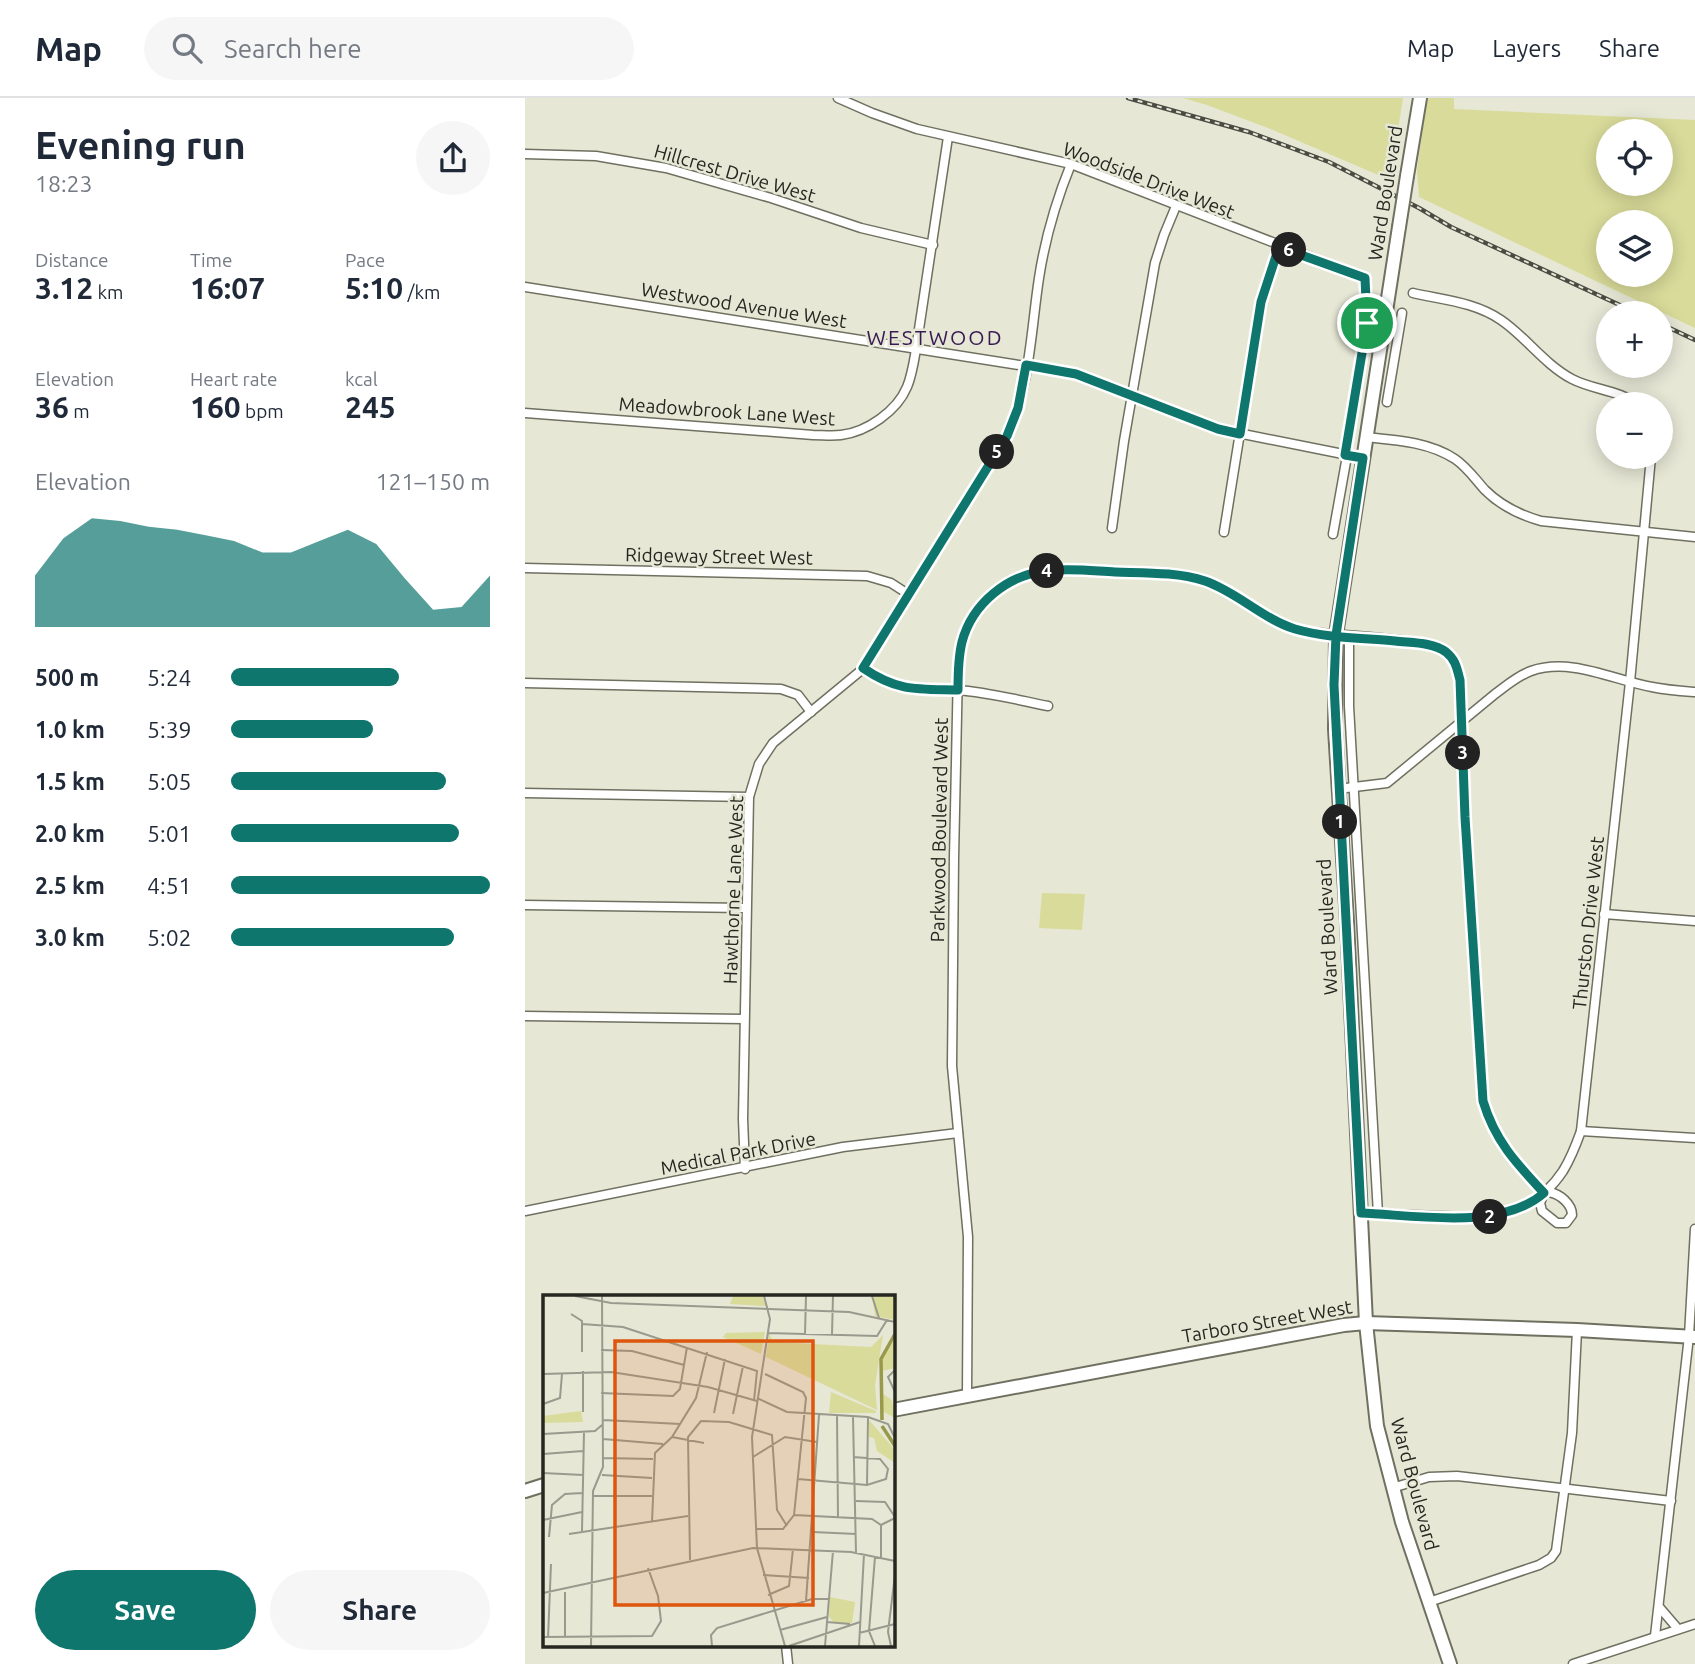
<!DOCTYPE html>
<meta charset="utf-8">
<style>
body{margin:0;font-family:Ubuntu,sans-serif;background:#f6f6f7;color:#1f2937;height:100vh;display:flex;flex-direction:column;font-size:26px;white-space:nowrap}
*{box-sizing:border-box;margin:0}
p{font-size:23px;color:#747a83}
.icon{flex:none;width:38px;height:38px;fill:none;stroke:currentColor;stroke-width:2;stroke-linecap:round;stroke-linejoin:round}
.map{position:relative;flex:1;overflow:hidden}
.side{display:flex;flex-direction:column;background:#fff;width:525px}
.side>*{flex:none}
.tools{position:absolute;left:1071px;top:21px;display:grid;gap:14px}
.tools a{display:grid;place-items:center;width:77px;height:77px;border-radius:50%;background:#fff;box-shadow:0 4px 18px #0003;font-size:35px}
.pin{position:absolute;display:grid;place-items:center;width:60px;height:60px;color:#fff;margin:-30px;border:4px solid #fff;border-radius:50%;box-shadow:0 2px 7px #0007}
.km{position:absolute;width:35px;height:35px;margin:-18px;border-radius:50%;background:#222;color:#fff;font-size:19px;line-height:35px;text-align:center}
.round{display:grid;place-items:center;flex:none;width:74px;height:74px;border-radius:37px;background:#f6f6f7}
.overview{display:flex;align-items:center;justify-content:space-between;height:119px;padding:0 35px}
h1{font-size:38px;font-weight:600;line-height:52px}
.stats{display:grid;grid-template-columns:repeat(3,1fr);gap:10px;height:119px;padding:7px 35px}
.stats div{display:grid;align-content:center}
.stats b{font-size:30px;font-weight:600}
.stats small{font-size:19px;font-weight:400}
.stats p{font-size:19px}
.chart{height:196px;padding:14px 35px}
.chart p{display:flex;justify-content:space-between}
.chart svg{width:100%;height:126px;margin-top:7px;fill:#0f766e;opacity:.7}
.cta{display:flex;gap:14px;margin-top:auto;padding:14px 35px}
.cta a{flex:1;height:80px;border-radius:42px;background:#0f766e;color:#fff;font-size:28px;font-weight:600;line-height:80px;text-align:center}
.cta a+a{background:#f6f6f7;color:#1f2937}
ul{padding:0 35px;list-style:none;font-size:23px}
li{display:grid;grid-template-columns:112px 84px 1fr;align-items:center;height:52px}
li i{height:18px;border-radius:9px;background:#0f766e}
header{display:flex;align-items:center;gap:42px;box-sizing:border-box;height:98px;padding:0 35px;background:#fff;border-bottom:2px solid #e0e1e3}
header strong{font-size:33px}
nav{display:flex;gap:38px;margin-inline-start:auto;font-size:24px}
.search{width:490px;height:63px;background:#f6f6f7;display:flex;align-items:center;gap:18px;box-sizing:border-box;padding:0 24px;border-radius:38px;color:#747a83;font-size:26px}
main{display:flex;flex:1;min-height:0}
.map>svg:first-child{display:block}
.green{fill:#d9db9a;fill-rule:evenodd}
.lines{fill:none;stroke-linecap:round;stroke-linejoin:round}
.minor-casing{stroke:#6f7060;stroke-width:11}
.secondary-casing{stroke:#6f7060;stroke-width:16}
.primary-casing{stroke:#6f7060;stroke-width:16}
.minor{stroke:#fff;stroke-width:8}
.secondary{stroke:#fff;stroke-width:12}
.primary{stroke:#fff;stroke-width:12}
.rail-casing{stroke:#4a4b42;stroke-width:4.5}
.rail{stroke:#e6e7d5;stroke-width:2;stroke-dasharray:5;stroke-linecap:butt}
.primary-bridge-casing{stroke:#6f7060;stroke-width:16;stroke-linecap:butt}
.primary-bridge{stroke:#fff;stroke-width:12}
.route-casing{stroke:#fff;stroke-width:14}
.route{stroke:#0f766e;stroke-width:9}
.labels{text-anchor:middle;stroke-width:5;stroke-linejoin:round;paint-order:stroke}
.street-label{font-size:19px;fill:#262720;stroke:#e6e7d5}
.neighbourhood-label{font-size:21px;letter-spacing:2px;fill:#381a53;stroke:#e6e7d5}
.inset-river{fill:none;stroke:#98994a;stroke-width:3.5}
.inset-road{fill:none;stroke:#999a8d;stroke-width:2}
.view{fill:#de560d;fill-opacity:0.15;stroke:#de560d;stroke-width:3.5}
.inset-edge{fill:none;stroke:#262720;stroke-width:3.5}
</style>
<header>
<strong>Map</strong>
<div class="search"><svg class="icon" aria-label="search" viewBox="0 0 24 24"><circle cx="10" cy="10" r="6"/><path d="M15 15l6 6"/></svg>Search here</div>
<nav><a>Map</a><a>Layers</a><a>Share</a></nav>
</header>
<main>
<section class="side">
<div class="overview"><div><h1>Evening run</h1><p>18:23</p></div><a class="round"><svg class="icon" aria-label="share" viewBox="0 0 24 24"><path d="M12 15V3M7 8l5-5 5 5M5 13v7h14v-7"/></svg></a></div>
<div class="stats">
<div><p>Distance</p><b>3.12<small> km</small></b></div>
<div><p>Time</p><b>16:07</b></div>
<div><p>Pace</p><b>5:10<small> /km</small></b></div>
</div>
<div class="stats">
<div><p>Elevation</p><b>36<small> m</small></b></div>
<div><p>Heart rate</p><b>160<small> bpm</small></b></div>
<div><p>kcal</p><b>245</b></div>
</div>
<div class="chart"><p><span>Elevation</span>121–150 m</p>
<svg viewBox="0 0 160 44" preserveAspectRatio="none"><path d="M0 44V26L10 13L20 6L30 7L40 9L50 10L60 12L70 14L80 18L90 18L100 14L110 10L120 15L130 27L140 38L150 37L160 26V44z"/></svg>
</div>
<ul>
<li><b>500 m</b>5:24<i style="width:65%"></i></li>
<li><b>1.0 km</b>5:39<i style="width:55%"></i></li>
<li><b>1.5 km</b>5:05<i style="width:83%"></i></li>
<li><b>2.0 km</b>5:01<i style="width:88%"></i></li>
<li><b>2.5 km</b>4:51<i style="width:100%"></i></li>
<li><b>3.0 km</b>5:02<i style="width:86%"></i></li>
</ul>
<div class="cta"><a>Save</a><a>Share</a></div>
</section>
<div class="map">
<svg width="1170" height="1566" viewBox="0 0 1170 1566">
<rect width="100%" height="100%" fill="#e6e7d5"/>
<g class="green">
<path d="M 658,0 L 878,0 L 865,82 L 748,32 L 682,7 Z"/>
<path d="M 902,0 L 929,0 L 929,11 L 1170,22 L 1170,230 L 894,99 L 892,72 ZM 1083,33 L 1136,33 L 1136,86 L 1083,86 ZM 1083,124 L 1136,124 L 1136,177 L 1083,177 Z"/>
<path d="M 517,795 L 560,796 L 557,832 L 514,830 Z"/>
</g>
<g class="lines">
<g class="minor-casing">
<g id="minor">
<path d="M 313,0 L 347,15 L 392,31 L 546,66 L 840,180 L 842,224 L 820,357"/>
<path d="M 0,56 L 71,58 L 141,70 L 246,100 L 336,130 L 408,147"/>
<path d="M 0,189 L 551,276 L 693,331 L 838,360"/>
<path d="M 888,195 C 918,202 950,204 976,222 C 1001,239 1019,266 1047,281 C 1068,292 1094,292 1112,306"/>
<path d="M 862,304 L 877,215"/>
<path d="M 0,315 L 288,337 C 297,337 307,338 316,337 C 342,334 372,313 382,289 C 387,277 389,263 391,251 L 423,39"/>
<path d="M 841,339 C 871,342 904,344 930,361 C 942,369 950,381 960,392 C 976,408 995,417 1016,423 L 1170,439"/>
<path d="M 587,430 L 599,343 L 630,165 L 639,137 L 651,108"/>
<path d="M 699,434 L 736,204 L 754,149"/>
<path d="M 808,436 L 822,358"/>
<path d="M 0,470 L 342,478 L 366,485 L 383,496"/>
<path d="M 824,539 L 824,608 L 853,1116"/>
<path d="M 339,570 C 375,596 390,588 432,592 C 462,594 493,602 523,608"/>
<path d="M 0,585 L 256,591 L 273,597 L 286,614"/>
<path d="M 813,691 L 862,685 L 970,596 C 981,588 992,578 1006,573 C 1046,559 1088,582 1127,589 C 1141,592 1156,593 1170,594"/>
<path d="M 0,695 L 224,699"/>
<path d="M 0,807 L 221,810"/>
<path d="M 1079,816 L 1170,823"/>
<path d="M 0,918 L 219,921"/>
<path d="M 1056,1033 L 1170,1040"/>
<path d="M 220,1071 L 218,1021 L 224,699 L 234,666 L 248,645 L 339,570 L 482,338 C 505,290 506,232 514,180 C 520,141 531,103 546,66"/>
<path d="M 1024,1094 C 1035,1096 1047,1106 1047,1117 L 1041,1125 L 1032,1125 L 1017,1113 L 1015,1105 L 1019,1095 Z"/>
<path d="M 0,1113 L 318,1049 L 433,1035"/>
<path d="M 836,1115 C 862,1116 887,1117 913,1118 C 964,1120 1006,1121 1038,1073 C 1046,1060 1051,1047 1056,1033 L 1105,584 L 1126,359"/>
<path d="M 442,1297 L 443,1139 L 427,968 L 429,760 L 433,570 C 437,519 468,479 521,473 C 544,470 568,473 591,474 C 620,475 652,474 680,484 C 717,496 747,528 785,534 C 815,538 902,540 921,554 C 931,561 932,571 935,582 L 940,719 L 958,1003 C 969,1041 993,1066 1019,1095"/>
<path d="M 867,1390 L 904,1379 L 932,1378 L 1146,1403"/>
<path d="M 904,1504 L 1014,1467 L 1026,1460 L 1031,1453 L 1047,1335 L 1052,1232"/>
<path d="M 1135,1510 L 1153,1531"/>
<path d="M 1130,1538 L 1164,1238 L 1170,1131"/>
<path d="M 261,1547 L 263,1566"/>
<path d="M 1048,1566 L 1170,1526"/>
</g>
</g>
<g class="secondary-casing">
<g id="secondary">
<path d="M 368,1312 L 819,1227 L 841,1225 L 1052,1232 L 1170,1239"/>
<path d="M 0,1393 L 19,1387"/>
</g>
</g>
<g class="primary-casing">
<g id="primary">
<path d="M 882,78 L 895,0"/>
<path d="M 874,129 L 811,537 L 810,631 L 822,824 L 841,1225 L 852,1328 L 877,1424 L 925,1566"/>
</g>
</g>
<use href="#minor" class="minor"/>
<use href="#secondary" class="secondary"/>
<use href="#primary" class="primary"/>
<g class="rail-casing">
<g id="rail">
<path d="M 603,0 L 724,34 L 804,64 L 894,110 L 926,129 L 1112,215"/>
<path d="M 1136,226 L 1170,242"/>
</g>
</g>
<use href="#rail" class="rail"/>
<g class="primary-bridge-casing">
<path id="primary-bridge" d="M 874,129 L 882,78"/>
</g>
<use href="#primary-bridge" class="primary-bridge"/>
</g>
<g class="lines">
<g class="route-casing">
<path id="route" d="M 842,225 L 820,357 L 838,360 L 811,537 L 809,587 L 836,1115 C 890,1117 976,1133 1019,1095 C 991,1065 970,1043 958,1003 L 940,719 L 935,582 C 932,571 931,562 921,554 C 907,544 887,545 870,543 C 837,540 801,540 770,531 C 738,521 712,494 680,483 C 652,474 620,475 590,474 C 568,473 544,470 521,473 C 482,477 447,506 437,544 C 433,560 433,576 433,592 C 393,591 373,594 338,570 L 482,338 L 493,310 L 501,267 L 551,276 L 693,331 L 715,336 L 736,204 L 754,149 L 840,180 L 842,225"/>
</g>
<use href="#route" class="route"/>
</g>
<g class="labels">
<g class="street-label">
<text transform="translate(210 75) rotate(16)" y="7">Hillcrest Drive West</text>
<text transform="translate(624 82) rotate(21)" y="7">Woodside Drive West</text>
<text transform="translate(860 95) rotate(-81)" y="7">Ward Boulevard</text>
<text transform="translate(219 207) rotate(9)" y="7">Westwood Avenue West</text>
<text transform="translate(202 313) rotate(4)" y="7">Meadowbrook Lane West</text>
<text transform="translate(194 458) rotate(1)" y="7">Ridgeway Street West</text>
<text transform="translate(414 732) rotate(-89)" y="7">Parkwood Boulevard West</text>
<text transform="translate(208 792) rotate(-88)" y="7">Hawthorne Lane West</text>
<text transform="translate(1063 825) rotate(-84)" y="7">Thurston Drive West</text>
<text transform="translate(802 829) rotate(-93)" y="7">Ward Boulevard</text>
<text transform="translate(213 1055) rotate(-11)" y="7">Medical Park Drive</text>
<text transform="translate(742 1223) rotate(-10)" y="7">Tarboro Street West</text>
<text transform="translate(890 1386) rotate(75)" y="7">Ward Boulevard</text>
</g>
<g class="neighbourhood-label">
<text x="410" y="247">WESTWOOD</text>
</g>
</g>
<g transform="translate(18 1197)">
<rect width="352" height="352" fill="#e6e7d5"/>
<path d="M 190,1 L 219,1 L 223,11 L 187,9 ZM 329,1 L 352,1 L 352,25 L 332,21 ZM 222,37 L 218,59 L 180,42 L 183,38 ZM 226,38 L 230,47 L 328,52 L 340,40 L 332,90 L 334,115 L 223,62 ZM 352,45 L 352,73 L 339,76 L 340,58 ZM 288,97 L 333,116 L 333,118 L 286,118 ZM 337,97 L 349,105 L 352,123 L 339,116 ZM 38,116 L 40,127 L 0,128 L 0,121 ZM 326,125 L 352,155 L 352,168 L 334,156 L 331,143 L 326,142 ZM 287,302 L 312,307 L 309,328 L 291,328 L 286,321 Z" fill="#d9db9a"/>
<path class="inset-river" d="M 339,125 L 338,64 L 352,39M 339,131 L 352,151"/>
<path class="inset-road" d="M 32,1 L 68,8 L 306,17 L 352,27M 221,1 L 227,24 L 209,142 L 214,253 L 242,351M 329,1 L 336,23M 28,19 L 39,26 L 39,57M 39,29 L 80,32 L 214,76 L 211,106M 225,38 L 334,41 L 344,25M 262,39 L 263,1M 289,39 L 290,1M 58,55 L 89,56 L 141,70M 352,75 L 345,82 L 352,97M 40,76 L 40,117M 0,79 L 68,77 L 165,92 L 214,106M 58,98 L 130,101 L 137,94 L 144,52M 214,103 L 244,117 L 325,122 L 345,129 L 352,143M 0,109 L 17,103 L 19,79M 171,118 L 182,64M 190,119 L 200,71M 294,121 L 295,223M 310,122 L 313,258M 60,125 L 137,129M 0,139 L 52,136 L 59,130M 129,142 L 161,148M 60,144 L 120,149M 0,159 L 40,156M 210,162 L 242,142 L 274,147M 60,163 L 110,164M 0,178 L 40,180M 59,180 L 109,183M 255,184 L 324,190 L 343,184 L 345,174 L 337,164 L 310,162M 324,190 L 325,122M 50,201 L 109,201M 313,206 L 342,207 L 352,222M 251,220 L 329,224 L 338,230 L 352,223M 0,225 L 39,217M 109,227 L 112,158 L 129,142 L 153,103 L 164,57M 338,230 L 338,263M 213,234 L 240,234 L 251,220 L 263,103 L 260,97 L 222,79M 39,236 L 41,137M 270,237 L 313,239M 26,239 L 145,221M 6,242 L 9,210 L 22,199 L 39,198M 147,265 L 145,142 L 158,126 L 186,127 L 229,140 L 234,215 L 244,231M 220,280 L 266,283M 0,298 L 210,253 L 308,257 L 352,266M 225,300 L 246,291 L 250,254M 263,306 L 276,120M 284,327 L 307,329M 237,335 L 284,322M 316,338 L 352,329M 0,342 L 109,341 L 118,326 L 115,301 L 105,273M 5,343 L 8,269M 22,343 L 22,297M 48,351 L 50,196 L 60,172 L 59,1M 169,351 L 168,340 L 174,333 L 269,304 L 286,304M 246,351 L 317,327M 282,351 L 290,256M 316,351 L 321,259M 332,351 L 326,336 L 332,262M 348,351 L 345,337 L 352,280"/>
<path class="view" d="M 72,46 L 270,46 L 270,310 L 72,310 Z"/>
<rect width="352" height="352" class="inset-edge"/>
</g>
</svg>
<div class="tools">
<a><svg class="icon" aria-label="locate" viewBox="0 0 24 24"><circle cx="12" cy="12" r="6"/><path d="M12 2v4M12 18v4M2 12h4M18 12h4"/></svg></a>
<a><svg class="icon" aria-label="layers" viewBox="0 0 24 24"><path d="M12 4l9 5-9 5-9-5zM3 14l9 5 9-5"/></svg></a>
<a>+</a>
<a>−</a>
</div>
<div class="pin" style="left:842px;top:225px;background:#1e9e55"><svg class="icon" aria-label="arrive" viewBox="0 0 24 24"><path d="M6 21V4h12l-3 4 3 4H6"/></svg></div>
<b class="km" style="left:815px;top:724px">1</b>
<b class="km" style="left:965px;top:1119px">2</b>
<b class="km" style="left:938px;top:655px">3</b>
<b class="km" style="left:522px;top:473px">4</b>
<b class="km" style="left:472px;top:354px">5</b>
<b class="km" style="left:764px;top:152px">6</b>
</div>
</main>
